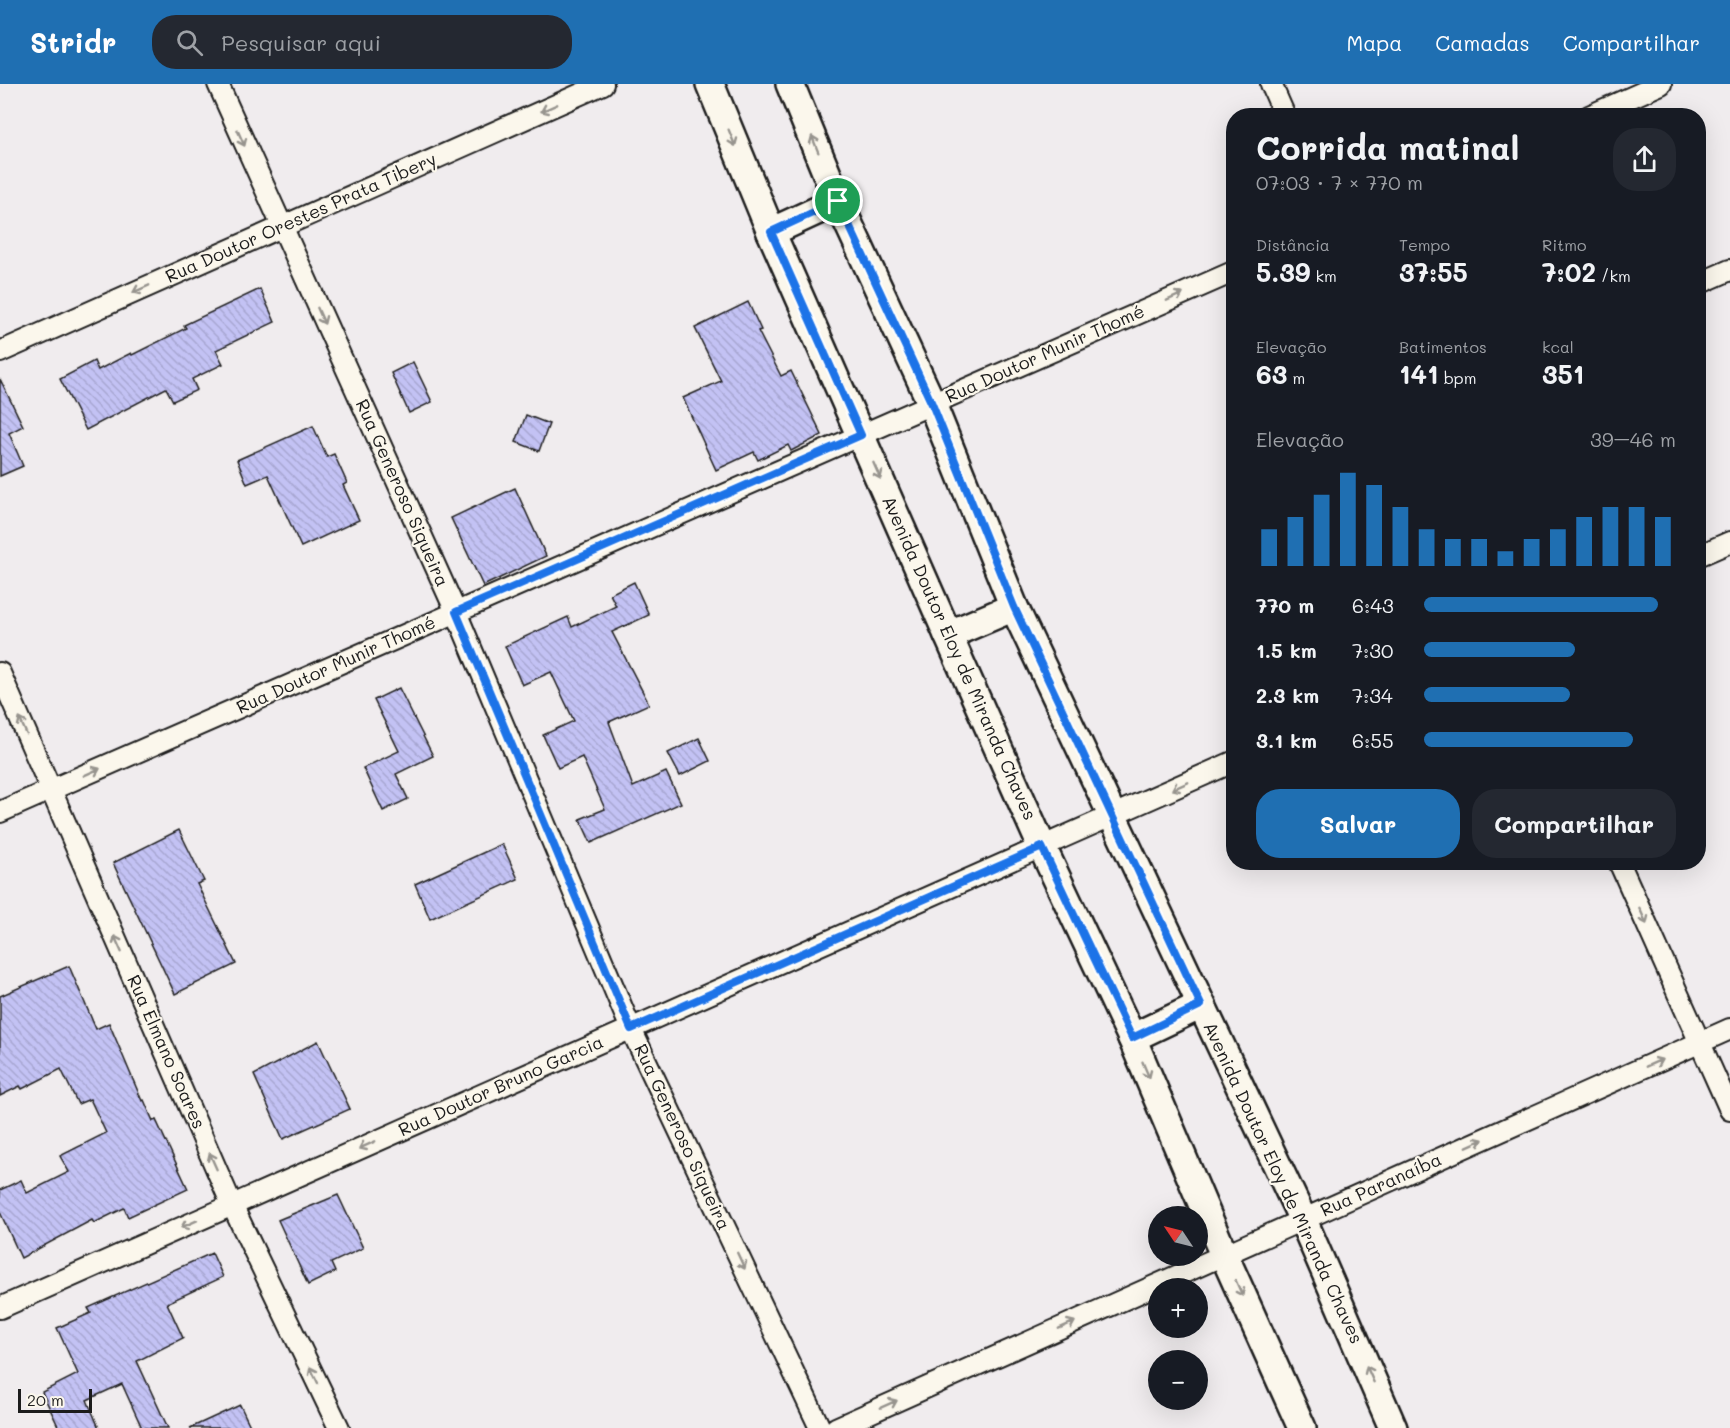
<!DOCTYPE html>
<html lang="pt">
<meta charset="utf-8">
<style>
body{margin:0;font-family:Mali,sans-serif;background:#242831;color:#f1f3f6;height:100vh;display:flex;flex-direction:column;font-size:22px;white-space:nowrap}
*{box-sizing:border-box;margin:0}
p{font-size:20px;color:#9ea1a6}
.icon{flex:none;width:33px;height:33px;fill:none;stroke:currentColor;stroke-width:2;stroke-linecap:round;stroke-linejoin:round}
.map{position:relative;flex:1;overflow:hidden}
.side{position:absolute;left:1226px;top:24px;width:480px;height:762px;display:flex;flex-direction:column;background:#171b24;border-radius:24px;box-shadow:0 6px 24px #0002}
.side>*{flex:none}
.needle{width:39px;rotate:305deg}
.controls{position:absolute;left:1148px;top:1122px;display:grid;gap:12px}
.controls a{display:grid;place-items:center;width:60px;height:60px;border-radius:50%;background:#171b24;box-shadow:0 6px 24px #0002;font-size:30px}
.scale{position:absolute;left:18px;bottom:15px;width:74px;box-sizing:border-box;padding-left:6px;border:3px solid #1c1c1c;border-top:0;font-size:16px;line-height:21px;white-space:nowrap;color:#1c1c1c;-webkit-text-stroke:4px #fbf7ec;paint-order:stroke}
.pin{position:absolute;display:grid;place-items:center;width:51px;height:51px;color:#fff;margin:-26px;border:3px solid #fff;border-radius:50%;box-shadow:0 2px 6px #0007}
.round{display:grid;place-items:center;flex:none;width:63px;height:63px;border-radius:24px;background:#242831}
.summary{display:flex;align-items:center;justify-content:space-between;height:102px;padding:0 30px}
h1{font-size:33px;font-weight:700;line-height:45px}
.figures{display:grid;grid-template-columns:repeat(3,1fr);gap:9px;height:102px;padding:6px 30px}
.figures div{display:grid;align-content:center}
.figures b{font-size:26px;font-weight:700}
.figures small{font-size:16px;font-weight:400}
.figures p{font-size:16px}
.chart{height:168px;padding:12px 30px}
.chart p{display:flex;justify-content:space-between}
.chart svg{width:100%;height:108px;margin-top:6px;stroke:#1f6fb2;stroke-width:6}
.button{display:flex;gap:12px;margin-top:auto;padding:12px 30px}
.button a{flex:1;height:69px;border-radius:24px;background:#1f6fb2;color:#fff;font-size:24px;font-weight:700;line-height:69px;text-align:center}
.button a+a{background:#242831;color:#f1f3f6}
ul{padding:0 30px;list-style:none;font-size:20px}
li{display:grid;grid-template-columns:96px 72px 1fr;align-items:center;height:45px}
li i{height:15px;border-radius:8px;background:#1f6fb2}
header{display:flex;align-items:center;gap:36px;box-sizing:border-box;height:84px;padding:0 30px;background:#1f6fb2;color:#fff}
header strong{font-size:28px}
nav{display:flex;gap:33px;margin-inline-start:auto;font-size:21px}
.search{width:420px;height:54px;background:#242831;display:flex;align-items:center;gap:15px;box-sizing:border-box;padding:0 21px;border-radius:24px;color:#9ea1a6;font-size:22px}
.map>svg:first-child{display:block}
.building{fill:url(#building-back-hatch);stroke:#1c1c1c;stroke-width:1.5}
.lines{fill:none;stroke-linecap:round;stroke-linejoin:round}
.street-casing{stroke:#1c1c1c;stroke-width:24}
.secondary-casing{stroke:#1c1c1c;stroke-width:32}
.street{stroke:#fbf7ec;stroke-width:20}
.secondary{stroke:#fbf7ec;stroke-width:27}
.oneway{stroke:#97948e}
.route-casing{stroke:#fff;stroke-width:12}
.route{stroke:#1a73e8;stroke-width:8}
.labels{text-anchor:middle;stroke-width:4.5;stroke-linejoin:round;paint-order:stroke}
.street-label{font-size:18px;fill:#1c1c1c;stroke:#fbf7ec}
</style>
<header>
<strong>Stridr</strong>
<div class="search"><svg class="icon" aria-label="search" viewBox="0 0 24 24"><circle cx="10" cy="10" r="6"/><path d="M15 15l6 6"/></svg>Pesquisar aqui</div>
<nav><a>Mapa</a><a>Camadas</a><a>Compartilhar</a></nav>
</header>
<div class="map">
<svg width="1730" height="1344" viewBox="0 0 1730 1344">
<defs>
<pattern id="building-back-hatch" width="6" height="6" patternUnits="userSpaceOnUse" patternTransform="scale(1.5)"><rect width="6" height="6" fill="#c3c2f4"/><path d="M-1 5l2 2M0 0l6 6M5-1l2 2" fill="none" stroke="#a7a6d1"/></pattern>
</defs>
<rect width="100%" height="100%" fill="#f0ecee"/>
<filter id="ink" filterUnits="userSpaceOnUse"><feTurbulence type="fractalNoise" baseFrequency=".0167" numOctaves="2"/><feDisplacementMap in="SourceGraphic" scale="12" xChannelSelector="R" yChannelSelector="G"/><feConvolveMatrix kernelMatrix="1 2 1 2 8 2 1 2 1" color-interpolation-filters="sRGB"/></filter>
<g filter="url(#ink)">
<g class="building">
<path d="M 260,205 L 275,238 L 216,266 L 223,280 L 192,295 L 197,306 L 173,317 L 166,304 L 86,346 L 60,295 L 94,277 L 98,286 L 131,269 L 132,271 L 186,244 L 184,241 Z"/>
<path d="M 748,218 L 761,246 L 758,247 L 781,292 L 791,287 L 822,351 L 791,367 L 788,361 L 758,376 L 754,368 L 716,386 L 683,314 L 721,297 L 695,244 Z"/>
<path d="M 413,278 L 432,318 L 409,329 L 391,289 Z"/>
<path d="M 0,295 L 23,342 L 9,349 L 23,382 L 0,392 Z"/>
<path d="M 526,331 L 549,340 L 539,367 L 516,358 Z"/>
<path d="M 313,342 L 327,373 L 334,370 L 347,399 L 343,401 L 359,436 L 301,463 L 268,391 L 247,400 L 237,376 Z"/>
<path d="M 515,404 L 546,472 L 483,502 L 451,434 Z"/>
<path d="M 634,498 L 649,531 L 612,548 L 649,620 L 609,638 L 633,703 L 666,688 L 681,719 L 591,759 L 580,735 L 605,725 L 582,673 L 558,684 L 543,651 L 574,637 L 551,588 L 522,601 L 505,562 L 568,533 L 572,543 L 616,522 L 610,510 Z"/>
<path d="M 399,604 L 433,672 L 396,690 L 408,715 L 383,727 L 363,684 L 399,667 L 374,616 Z"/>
<path d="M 699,654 L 710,677 L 680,692 L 668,669 Z"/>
<path d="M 179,746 L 204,797 L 197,800 L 236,880 L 175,910 L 113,779 Z"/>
<path d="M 502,760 L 518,795 L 430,835 L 415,800 Z"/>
<path d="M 69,882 L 96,945 L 109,939 L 142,1017 L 144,1016 L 153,1037 L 156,1036 L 188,1105 L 128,1133 L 124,1124 L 94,1139 L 92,1136 L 21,1174 L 0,1128 L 0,1106 L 21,1096 L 27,1109 L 69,1088 L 60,1072 L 106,1049 L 90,1015 L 78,1020 L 61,985 L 22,1005 L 20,1002 L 0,1012 L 0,912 Z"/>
<path d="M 318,957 L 350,1025 L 283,1055 L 254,991 Z"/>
<path d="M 338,1111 L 363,1164 L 331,1179 L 335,1188 L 308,1201 L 278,1136 Z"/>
<path d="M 212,1169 L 223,1193 L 167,1219 L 183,1254 L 137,1277 L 168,1344 L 142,1344 L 122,1300 L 87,1316 L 99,1344 L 59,1344 L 42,1308 L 78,1290 L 57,1244 L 91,1229 L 88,1224 Z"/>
<path d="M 240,1321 L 251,1344 L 190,1344 Z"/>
</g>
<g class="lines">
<g class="street-casing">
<g id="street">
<path d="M 218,0 L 456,528 L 631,945 L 820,1344"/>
<path d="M 1271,0 L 1285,32"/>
<path d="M 1589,32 L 1661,0"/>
<path d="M 1698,200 L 1730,186"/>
<path d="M 0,268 L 603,0"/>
<path d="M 1698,472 L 1730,458"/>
<path d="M 0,589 L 232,1121 L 339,1344"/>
<path d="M 0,728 L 1233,188"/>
<path d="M 1619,778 L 1730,1026"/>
<path d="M 0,1224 L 1233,678"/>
<path d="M 836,1344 L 1730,945"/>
</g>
</g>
<g class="secondary-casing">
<g id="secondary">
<path d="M 710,0 L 771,148 L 948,551 L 1042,763 L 1132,954 L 1224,1171 L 1302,1344"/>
<path d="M 790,0 L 838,117 L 932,320 L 1014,523 L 1303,1136 L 1393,1344"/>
<path d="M 771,148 L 838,117"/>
<path d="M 948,551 L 1014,523"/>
<path d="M 1132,954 L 1201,921"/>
</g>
</g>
<use href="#street" class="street"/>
<use href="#secondary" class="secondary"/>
</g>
<defs><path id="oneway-shaft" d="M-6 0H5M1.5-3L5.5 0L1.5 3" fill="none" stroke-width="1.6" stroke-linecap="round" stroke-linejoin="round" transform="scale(1.5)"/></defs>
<g class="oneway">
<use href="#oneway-shaft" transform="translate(549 24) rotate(156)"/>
<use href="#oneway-shaft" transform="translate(241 54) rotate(66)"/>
<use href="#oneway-shaft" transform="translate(732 54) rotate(68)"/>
<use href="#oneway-shaft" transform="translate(815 60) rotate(-112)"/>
<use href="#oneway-shaft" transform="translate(141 205) rotate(156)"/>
<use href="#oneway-shaft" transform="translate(1175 213) rotate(-24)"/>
<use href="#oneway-shaft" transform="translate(321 232) rotate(66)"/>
<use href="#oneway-shaft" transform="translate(877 387) rotate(66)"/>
<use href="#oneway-shaft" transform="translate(23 642) rotate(-114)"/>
<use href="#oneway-shaft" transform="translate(92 688) rotate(-24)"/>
<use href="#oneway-shaft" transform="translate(1180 702) rotate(156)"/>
<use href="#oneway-shaft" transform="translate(1643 832) rotate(66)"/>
<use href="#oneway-shaft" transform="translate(118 860) rotate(-114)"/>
<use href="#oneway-shaft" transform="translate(1654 979) rotate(-24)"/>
<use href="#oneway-shaft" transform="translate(1146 986) rotate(67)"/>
<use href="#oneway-shaft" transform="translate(1475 1059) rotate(-24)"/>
<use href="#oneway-shaft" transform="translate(367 1061) rotate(156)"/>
<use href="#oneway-shaft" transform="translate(213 1077) rotate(-114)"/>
<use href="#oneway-shaft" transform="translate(189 1140) rotate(156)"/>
<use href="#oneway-shaft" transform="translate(741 1177) rotate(65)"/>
<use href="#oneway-shaft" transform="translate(1239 1204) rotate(66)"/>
<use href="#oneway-shaft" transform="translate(1067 1241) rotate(-24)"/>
<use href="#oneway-shaft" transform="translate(1370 1290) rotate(-114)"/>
<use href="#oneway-shaft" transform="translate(314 1291) rotate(-116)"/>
<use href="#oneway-shaft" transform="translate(889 1320) rotate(-24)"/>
</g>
</g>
<g class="lines" filter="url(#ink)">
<g class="route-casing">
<path id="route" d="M 838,117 L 932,320 L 1014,523 L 1201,921 L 1132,954 L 1042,763 L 631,945 L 456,528 L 861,351 L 771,148 Z"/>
</g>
<use href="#route" class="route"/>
</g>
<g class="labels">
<g class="street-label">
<text transform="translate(301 134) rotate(-24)" y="6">Rua Doutor Orestes Prata Tibery</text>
<text transform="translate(1045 270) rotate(-24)" y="6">Rua Doutor Munir Thomé</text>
<text transform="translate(402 409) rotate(66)" y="6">Rua Generoso Siqueira</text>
<text transform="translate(959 574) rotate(66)" y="6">Avenida Doutor Eloy de Miranda Chaves</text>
<text transform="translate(336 581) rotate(-24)" y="6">Rua Doutor Munir Thomé</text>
<text transform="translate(166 968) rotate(66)" y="6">Rua Elmano Soares</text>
<text transform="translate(501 1002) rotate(-24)" y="6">Rua Doutor Bruno Garcia</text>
<text transform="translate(682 1053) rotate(65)" y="6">Rua Generoso Siqueira</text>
<text transform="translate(1283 1099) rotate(65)" y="6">Avenida Doutor Eloy de Miranda Chaves</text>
<text transform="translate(1381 1101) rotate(-24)" y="6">Rua Paranaíba</text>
</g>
</g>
</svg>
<div class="controls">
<a><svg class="needle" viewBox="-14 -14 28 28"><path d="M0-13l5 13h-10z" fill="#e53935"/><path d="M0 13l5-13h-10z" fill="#9ea1a6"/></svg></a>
<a>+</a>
<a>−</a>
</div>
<div class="scale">20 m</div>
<div class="pin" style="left:838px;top:117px;background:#1e9e55"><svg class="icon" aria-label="arrive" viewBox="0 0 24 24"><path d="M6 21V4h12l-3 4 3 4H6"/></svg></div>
<section class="side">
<div class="summary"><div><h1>Corrida matinal</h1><p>07:03 · 7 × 770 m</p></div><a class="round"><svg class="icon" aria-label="share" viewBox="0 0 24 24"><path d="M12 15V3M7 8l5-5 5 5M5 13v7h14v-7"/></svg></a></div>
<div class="figures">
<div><p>Distância</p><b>5.39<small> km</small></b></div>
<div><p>Tempo</p><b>37:55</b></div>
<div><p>Ritmo</p><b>7:02<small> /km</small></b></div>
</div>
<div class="figures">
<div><p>Elevação</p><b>63<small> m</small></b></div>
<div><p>Batimentos</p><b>141<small> bpm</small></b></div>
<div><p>kcal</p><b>351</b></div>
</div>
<div class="chart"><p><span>Elevação</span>39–46 m</p>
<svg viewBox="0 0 160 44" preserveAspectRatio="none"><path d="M5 44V29M15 44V24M25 44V15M35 44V6M45 44V11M55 44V20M65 44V29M75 44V33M85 44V33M95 44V38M105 44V33M115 44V29M125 44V24M135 44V20M145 44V20M155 44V24"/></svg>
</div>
<ul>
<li><b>770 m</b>6:43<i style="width:93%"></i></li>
<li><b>1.5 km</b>7:30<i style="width:60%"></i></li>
<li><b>2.3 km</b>7:34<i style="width:58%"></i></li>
<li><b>3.1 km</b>6:55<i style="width:83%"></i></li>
</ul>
<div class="button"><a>Salvar</a><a>Compartilhar</a></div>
</section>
</div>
